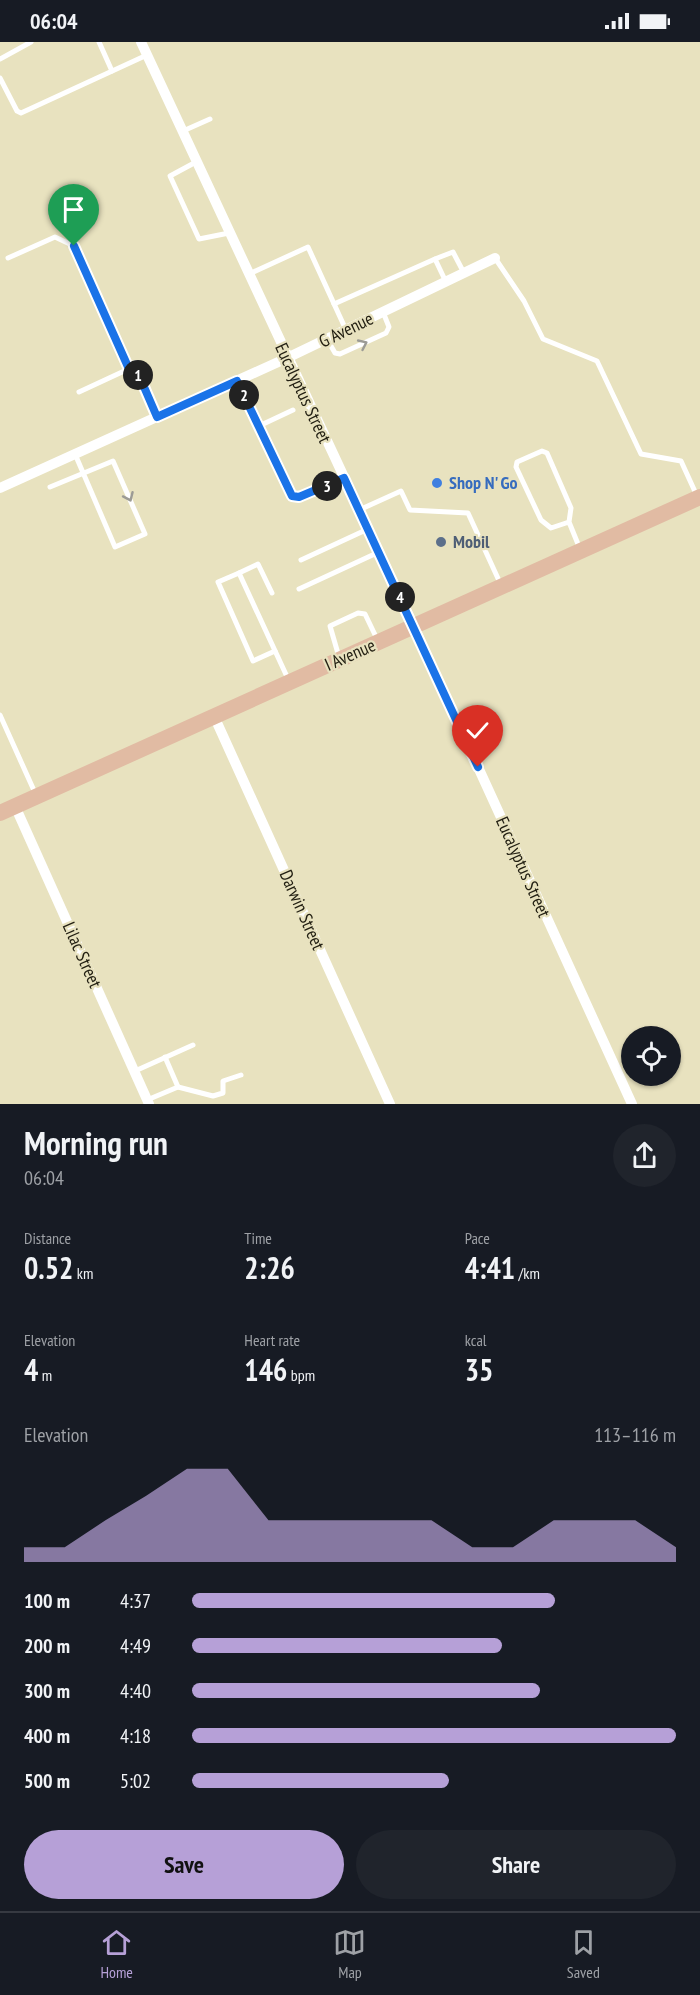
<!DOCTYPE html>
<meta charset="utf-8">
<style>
body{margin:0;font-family:"PT Sans Narrow",sans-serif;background:#20242c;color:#f1f3f6;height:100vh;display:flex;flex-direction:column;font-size:22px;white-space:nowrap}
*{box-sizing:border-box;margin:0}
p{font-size:20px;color:#9ea1a6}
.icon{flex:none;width:33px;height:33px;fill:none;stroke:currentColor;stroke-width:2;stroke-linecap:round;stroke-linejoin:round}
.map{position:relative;height:1062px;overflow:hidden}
.sheet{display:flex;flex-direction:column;background:#171b24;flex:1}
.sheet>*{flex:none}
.controls{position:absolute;left:621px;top:984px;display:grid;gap:12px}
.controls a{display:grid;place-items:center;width:60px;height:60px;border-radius:50%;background:#171b24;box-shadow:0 2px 4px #0004;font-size:30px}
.pin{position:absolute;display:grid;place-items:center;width:51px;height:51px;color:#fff;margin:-62px -26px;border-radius:50% 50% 50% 0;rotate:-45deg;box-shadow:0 0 6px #0007}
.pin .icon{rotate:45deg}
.km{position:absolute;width:30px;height:30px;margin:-15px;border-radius:50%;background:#222;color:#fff;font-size:16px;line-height:30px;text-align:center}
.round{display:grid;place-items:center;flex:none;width:63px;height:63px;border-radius:32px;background:#20242c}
.headline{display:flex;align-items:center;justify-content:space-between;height:102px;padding:0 24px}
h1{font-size:33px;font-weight:700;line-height:45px}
.stats{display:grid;grid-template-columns:repeat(3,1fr);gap:9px;height:102px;padding:6px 24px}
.stats div{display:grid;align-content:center}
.stats b{font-size:30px;font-weight:700}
.stats small{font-size:16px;font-weight:400}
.stats p{font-size:16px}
.chart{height:168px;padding:12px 24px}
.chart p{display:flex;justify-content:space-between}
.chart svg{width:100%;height:108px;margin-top:6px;fill:#b6a0d7;opacity:.7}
.action{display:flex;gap:12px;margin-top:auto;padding:12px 24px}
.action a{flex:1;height:69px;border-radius:36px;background:#b6a0d7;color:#111;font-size:24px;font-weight:700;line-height:69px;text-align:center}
.action a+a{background:#20242c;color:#f1f3f6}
ul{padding:0 24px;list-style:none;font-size:20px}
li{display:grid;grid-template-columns:96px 72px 1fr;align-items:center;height:45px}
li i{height:15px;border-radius:8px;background:#b6a0d7}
.status{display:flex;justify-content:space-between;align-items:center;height:42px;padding:0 30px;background:#171b24;direction:ltr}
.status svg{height:16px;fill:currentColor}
.tabs{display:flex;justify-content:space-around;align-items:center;height:84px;border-top:2px solid #363941;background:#171b24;font-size:16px;color:#9ea1a6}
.tabs a{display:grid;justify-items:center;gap:3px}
.tabs .on{color:#b6a0d7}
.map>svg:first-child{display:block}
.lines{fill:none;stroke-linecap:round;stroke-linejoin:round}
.lane{stroke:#fff;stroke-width:5}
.street{stroke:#fff;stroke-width:10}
.primary{stroke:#e1bba3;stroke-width:16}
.oneway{stroke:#9c9b95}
.route-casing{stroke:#fff;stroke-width:12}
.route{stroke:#1a73e8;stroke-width:8}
.shop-dot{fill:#3f7fe0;stroke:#e8e2bf;stroke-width:2}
.service-dot{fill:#5c6f8a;stroke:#e8e2bf;stroke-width:2}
.labels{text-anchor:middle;stroke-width:4.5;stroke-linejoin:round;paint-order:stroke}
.street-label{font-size:18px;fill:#232013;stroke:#e8e2bf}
.shop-label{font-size:18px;font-weight:bold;fill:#366cbe;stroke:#e8e2bf;text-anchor:start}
.service-label{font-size:18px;font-weight:bold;fill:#4e5e75;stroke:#e8e2bf;text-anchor:start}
</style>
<div class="status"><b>06:04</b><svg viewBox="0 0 49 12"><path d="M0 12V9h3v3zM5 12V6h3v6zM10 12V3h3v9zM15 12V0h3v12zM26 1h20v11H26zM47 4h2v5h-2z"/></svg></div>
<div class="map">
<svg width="700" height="1062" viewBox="0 0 700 1062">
<rect width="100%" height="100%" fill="#e8e2bf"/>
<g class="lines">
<g class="lane">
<path d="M 99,0 L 112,29"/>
<path d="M 0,17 L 31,0"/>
<path d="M 0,36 L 17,69 L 21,71 L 147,13"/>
<path d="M 183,89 L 210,77"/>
<path d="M 196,120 L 170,134 L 199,197 L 229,191"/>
<path d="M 8,216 L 55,195 L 74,204 L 129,327"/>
<path d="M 495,216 L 524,259 L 543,297 L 597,319 L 641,412 L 681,419 L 697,454"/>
<path d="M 435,217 L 453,210 L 464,231"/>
<path d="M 249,232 L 308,205 L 346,288"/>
<path d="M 334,262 L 435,217 L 446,240"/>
<path d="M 327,297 L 335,311 L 340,312 L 386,291 L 389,285 L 383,270"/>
<path d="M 237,339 L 292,454 L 299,455 L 344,436"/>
<path d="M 79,350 L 135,324 L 157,375"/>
<path d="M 259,384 L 293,368"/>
<path d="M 50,445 L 113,419 L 145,492 L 115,505 L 75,412"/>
<path d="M 359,468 L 401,449 L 410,468 L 468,471 L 501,543"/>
<path d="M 569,480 L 551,486 L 541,478 L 516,425 L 517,420 L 542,409 L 547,411 L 571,466 L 569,480 L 580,507"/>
<path d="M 301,518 L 368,487"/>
<path d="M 239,531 L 218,540 L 253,619 L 275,609"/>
<path d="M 299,547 L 379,510"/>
<path d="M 272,551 L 258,522 L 239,531 L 289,639"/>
<path d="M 339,615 L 330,584 L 358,571 L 365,572 L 378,599"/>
<path d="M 0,673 L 36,753"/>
<path d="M 135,1029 L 193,1003"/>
<path d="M 178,1045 L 213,1054 L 223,1051 L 223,1039 L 241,1033"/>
<path d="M 147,1058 L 178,1045 L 165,1015"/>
</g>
<g class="street">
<path d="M 141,0 L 414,585 L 632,1062"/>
<path d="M 0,446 L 287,316 L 495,216"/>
<path d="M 214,674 L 390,1062"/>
<path d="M 15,764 L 149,1062"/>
</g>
<path class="primary" d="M 0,771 L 700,455"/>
</g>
<defs><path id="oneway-chevron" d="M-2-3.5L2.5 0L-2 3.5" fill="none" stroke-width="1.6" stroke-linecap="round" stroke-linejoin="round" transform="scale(1.5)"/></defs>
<g class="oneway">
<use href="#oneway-chevron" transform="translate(363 302) rotate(-25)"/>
<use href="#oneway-chevron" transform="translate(129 455) rotate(66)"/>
</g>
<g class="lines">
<g class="route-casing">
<path id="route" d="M 74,204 L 129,327 L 135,324 L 157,375 L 237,339 L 292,454 L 299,455 L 344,436 L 478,725"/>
</g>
<use href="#route" class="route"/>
</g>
<circle class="shop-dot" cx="437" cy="441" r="6"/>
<circle class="service-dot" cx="441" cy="500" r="6"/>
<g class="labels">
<g class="street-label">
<text transform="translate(346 288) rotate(-26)" y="6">G Avenue</text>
<text transform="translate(303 351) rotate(65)" y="6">Eucalyptus Street</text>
<text transform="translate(350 613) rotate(-24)" y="6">I Avenue</text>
<text transform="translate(523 825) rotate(66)" y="6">Eucalyptus Street</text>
<text transform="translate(302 868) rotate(66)" y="6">Darwin Street</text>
<text transform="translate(82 913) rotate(66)" y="6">Lilac Street</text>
</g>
<g class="shop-label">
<text x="449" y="447">Shop N' Go</text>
</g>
<g class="service-label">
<text x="453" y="506">Mobil</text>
</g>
</g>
</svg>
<div class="controls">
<a><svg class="icon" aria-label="locate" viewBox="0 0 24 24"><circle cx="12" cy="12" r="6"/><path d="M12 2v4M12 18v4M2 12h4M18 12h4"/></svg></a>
</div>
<div class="pin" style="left:74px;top:204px;background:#1e9e55"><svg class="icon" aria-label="arrive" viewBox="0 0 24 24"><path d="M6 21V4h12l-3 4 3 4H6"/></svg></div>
<div class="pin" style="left:478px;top:725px;background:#d93025"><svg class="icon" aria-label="check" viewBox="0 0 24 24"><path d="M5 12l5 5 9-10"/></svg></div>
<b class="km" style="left:138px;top:333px">1</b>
<b class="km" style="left:244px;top:353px">2</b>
<b class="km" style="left:327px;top:444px">3</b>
<b class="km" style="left:400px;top:555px">4</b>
</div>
<section class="sheet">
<div class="headline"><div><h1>Morning run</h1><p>06:04</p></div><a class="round"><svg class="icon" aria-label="share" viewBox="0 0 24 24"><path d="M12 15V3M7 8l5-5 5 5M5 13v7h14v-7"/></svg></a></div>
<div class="stats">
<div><p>Distance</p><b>0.52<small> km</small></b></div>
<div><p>Time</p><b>2:26</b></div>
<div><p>Pace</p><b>4:41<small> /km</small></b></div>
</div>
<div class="stats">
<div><p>Elevation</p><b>4<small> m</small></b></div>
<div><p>Heart rate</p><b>146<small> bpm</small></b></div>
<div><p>kcal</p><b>35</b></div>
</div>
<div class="chart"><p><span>Elevation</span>113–116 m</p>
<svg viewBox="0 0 160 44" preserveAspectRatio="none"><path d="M0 44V38L10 38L20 27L30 17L40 6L50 6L60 27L70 27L80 27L90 27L100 27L110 38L120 38L130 27L140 27L150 27L160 38V44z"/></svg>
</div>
<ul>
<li><b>100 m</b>4:37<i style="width:75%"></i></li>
<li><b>200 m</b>4:49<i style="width:64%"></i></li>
<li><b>300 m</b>4:40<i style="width:72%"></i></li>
<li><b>400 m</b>4:18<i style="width:100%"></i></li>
<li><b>500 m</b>5:02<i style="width:53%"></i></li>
</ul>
<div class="action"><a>Save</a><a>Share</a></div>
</section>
<nav class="tabs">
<a class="on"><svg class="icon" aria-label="home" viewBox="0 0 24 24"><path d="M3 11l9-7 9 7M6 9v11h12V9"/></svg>Home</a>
<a><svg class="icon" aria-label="map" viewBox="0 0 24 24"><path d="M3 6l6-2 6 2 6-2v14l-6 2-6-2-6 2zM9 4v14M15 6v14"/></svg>Map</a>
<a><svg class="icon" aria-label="saved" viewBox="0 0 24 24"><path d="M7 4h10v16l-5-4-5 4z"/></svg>Saved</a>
</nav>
